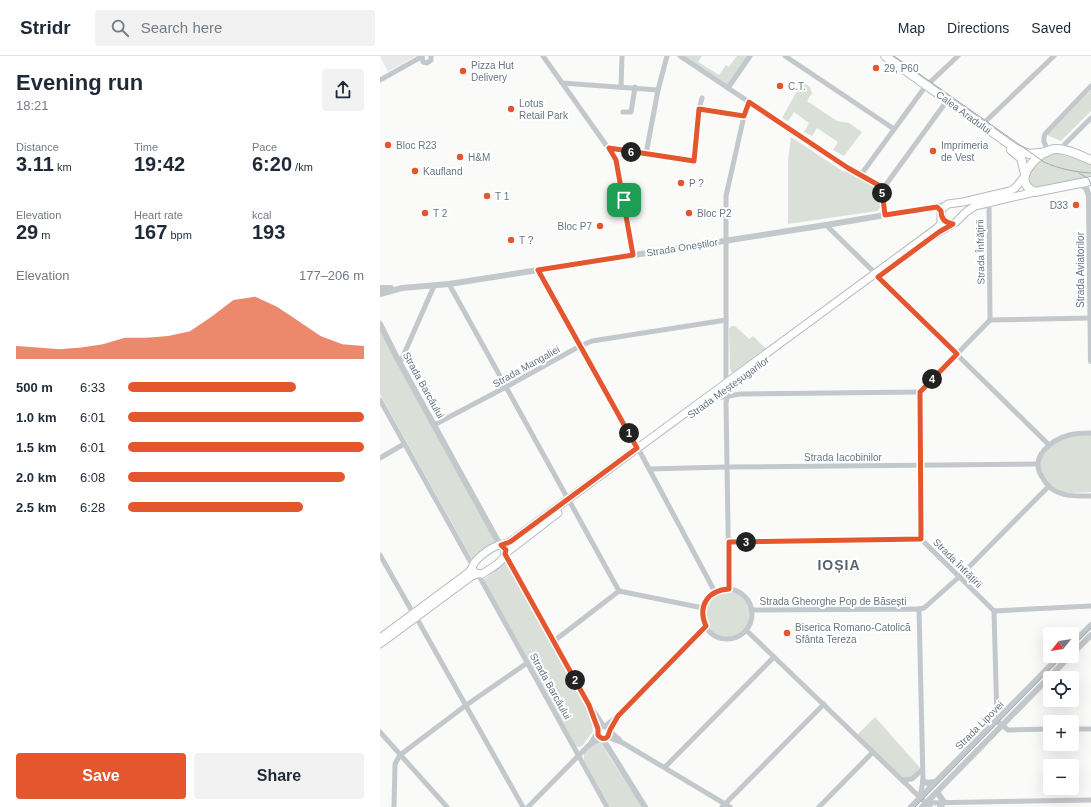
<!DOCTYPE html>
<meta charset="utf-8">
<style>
body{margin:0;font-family:Helvetica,sans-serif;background:#f2f2f3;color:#1f2937;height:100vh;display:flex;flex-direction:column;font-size:15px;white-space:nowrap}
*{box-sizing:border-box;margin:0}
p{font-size:13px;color:#747a83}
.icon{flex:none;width:22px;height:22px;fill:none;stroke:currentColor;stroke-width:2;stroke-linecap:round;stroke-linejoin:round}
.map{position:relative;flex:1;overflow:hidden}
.drawer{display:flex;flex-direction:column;background:#fff;width:380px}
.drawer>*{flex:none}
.needle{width:26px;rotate:240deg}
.fabs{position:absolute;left:663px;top:571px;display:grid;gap:8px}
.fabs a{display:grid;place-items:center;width:36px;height:36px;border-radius:4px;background:#fff;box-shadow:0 4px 16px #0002;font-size:20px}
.pin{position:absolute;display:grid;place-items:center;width:34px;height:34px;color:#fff;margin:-17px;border-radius:8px;box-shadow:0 2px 6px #0006}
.km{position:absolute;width:20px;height:20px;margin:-10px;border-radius:50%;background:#222;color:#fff;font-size:11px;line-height:20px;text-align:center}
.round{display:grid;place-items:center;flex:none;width:42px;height:42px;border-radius:4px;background:#f2f2f3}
.headline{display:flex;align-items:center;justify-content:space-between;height:68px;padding:0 16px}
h1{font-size:22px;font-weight:600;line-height:30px}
.metrics{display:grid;grid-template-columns:repeat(3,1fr);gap:6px;height:68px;padding:4px 16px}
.metrics div{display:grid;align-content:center}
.metrics b{font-size:20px;font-weight:600}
.metrics small{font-size:11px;font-weight:400}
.metrics p{font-size:11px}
.chart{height:112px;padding:8px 16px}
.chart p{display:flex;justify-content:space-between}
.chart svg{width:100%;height:72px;margin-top:4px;fill:#e4572e;opacity:.7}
.button{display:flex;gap:8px;margin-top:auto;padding:8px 16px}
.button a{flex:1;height:46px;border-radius:4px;background:#e4572e;color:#fff;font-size:16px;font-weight:600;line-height:46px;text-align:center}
.button a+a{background:#f2f2f3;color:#1f2937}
ul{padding:0 16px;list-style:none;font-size:13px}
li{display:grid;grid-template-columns:64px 48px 1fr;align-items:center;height:30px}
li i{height:10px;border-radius:5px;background:#e4572e}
header{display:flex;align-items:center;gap:24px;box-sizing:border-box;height:56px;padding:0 20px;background:#fff;border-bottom:1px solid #e0e1e3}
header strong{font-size:19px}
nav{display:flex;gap:22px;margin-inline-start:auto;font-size:14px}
.search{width:280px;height:36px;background:#f2f2f3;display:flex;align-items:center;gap:10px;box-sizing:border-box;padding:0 14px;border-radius:4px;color:#747a83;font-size:15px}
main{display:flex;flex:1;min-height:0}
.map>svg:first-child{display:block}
.built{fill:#e8e9e9}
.green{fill:#dadfd7}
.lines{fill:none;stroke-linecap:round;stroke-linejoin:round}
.secondary-casing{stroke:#b3babf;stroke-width:9}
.primary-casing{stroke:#b5babe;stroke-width:10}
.minor{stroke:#c3c8cc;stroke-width:5}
.tertiary{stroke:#c3c8cc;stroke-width:6}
.secondary{stroke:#fff;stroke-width:7}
.primary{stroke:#fff;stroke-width:8}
.tram{stroke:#a2aab0;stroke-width:1}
.route-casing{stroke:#fff;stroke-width:8}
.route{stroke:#e4572e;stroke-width:5}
.poi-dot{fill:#e4572e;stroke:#fff;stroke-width:1.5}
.labels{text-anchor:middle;stroke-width:4;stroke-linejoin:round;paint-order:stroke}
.poi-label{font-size:10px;fill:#657683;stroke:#fff;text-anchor:start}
.street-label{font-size:10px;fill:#657683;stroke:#fff}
.district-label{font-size:14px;font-weight:bold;letter-spacing:1px;fill:#57646e;stroke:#fff}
</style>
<header>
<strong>Stridr</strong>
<div class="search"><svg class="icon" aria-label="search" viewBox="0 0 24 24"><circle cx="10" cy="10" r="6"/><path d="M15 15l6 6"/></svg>Search here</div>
<nav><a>Map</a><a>Directions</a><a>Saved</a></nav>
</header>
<main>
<section class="drawer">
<div class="headline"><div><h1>Evening run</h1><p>18:21</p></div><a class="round"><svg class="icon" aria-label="share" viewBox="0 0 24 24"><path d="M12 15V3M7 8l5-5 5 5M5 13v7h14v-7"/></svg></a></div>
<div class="metrics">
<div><p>Distance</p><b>3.11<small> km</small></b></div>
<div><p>Time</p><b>19:42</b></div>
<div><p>Pace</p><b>6:20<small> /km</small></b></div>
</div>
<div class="metrics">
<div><p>Elevation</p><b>29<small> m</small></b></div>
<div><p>Heart rate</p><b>167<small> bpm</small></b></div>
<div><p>kcal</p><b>193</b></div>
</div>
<div class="chart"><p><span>Elevation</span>177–206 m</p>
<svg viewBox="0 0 160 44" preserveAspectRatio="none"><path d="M0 44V36L10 37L20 38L30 37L40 35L50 31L60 31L70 30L80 27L90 18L100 8L110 6L120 12L130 21L140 30L150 35L160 36V44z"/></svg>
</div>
<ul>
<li><b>500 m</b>6:33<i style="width:71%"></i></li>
<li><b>1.0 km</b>6:01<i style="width:100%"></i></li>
<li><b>1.5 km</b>6:01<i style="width:100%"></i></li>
<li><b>2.0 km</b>6:08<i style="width:92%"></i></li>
<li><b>2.5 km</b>6:28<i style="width:74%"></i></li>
</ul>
<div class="button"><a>Save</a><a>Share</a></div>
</section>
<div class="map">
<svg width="711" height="751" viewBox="0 0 711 751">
<rect width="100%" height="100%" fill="#fafaf8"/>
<path class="built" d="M 0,0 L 36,0 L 8,16 Z"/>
<g class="green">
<path d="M 300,0 L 322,0 L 318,6 L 339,19 L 346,9 L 349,11 L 357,0 L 370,0 L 348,32 Z"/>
<path d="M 422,26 L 430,31 L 432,37 L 427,45 L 457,65 L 469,67 L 482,76 L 464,100 L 453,94 L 458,86 L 437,72 L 432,80 L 424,76 L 429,67 L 414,56 L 408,65 L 402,62 Z"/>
<path d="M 711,34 L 711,55 L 681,85 L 667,79 Z"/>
<path d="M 411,81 L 464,116 L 468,114 L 500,133 L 501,151 L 497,155 L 408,168 L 408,105 Z"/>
<path d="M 675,98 L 680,98 L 711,108 L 711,122 L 655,131 C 651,130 650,128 650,124 C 648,109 663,101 675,98 Z"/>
<path d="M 352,270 L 355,270 L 369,283 L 373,280 L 388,295 L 353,318 L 350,313 L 349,273 Z"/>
<path d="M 0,273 L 116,485 L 92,503 L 0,338 Z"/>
<path d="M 711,379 L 711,436 C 701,436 686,439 677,434 C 671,431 668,425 664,420 C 650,400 674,383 692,380 C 698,379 705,380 711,379 Z"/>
<path d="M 127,505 L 211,657 L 213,675 L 203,689 L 199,691 L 195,690 L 103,524 Z"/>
<circle cx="347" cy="558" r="25"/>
<path d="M 495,661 L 542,714 L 536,720 L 523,724 L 476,680 Z"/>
<path d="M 217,685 L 221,686 L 230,702 L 262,751 L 230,751 L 204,704 L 204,696 Z"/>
</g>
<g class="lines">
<g class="secondary-casing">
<g id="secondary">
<path d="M 556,178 L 576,166 L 586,156 L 595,150 L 655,136"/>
<path d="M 119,489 L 123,490 C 132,502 111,512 102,518 L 95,517 L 92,512 C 94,503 110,492 119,489 Z"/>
<path d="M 121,489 L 130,486 L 557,172 L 561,168 L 561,155 L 563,152 L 568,148 L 583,146 L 630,135 L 635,132 L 645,120"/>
<path d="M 126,497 L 178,457"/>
<path d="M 0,582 L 89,516 L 92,512"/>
<path d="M 0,588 L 92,520 L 97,518"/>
</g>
</g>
<g class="primary-casing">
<g id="primary">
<path d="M 505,0 L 636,93 L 649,98 L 667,96"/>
<path d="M 631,94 L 641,102 L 645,118"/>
<path d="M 711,104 C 701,100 686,92 675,93 C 658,95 629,125 655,136 L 711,125"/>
</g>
</g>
<g class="minor">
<path d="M 42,0 L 43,6 L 47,7 L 51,4 L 51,0"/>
<path d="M 163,0 L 236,103 L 253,199"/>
<path d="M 300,0 L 468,112 L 500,131 L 502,134 L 505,159"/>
<path d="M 405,0 L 514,73"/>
<path d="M 0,24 L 41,1"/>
<path d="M 182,27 L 278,34"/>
<path d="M 241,31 L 242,0"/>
<path d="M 348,32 L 370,0"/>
<path d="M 319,53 L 364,60 L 369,46"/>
<path d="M 243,56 L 251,56 L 255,31"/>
<path d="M 601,71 L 607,64 L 674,0"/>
<path d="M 229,92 L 314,105 L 319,53 L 322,42"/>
<path d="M 684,94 L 684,89 L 711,62"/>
<path d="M 669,95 C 665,89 662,85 665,78 L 711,30"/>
<path d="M 266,98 L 278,34 L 287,0"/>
<path d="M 480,120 L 545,31 L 578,0"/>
<path d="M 502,134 L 566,46"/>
<path d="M 609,147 L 610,264 L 540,336 L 541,483 L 614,555 L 617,665 L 628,674 L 670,673"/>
<path d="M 446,169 L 495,217"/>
<path d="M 158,214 L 257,392"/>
<path d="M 498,221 L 669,389"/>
<path d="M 69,228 L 188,443"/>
<path d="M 610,264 L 711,262"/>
<path d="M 20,307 L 54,230"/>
<path d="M 346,327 L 346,140 L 364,60"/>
<path d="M 331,343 L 360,338 L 540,336"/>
<path d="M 0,344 L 90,505 L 94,507"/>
<path d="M 54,369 L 126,331 L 200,290 L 212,285 L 346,264"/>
<path d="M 711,377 C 704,377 696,377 689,379 C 671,384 649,401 662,421 C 666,428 672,435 680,437 C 689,441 701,440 711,440"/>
<path d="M 260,396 L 335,536"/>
<path d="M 0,402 L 24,388"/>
<path d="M 269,413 L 346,411 L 657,408"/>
<path d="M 191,448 L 239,535"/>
<path d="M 349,486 L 541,483"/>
<path d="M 0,499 L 33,557"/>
<path d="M 98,518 L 227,751"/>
<path d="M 349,533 L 346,347 L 350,329"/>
<circle cx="347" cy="558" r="25"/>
<path d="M 239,535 L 323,552"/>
<path d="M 539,553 L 544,552 L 579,521 L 669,430"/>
<path d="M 372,554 L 539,553 L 543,725 L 540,741"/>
<path d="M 614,555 L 711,550"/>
<path d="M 36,561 L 143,751"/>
<path d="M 366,574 L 550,751"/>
<path d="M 174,585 L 239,535"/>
<path d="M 225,670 L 238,660 L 326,570"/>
<path d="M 692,673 L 711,673"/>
<path d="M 230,675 L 240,684"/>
<path d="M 0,676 L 67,751"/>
<path d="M 227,681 L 243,687 L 350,751"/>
<path d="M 210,688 L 217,677"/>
<path d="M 285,711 L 394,601"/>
<path d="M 523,724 L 532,723 L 542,714"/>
<path d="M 546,747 L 711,744"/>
<path d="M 14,751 L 15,708 L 20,699 L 85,650 L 147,607"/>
<path d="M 148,751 L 208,690 L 221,682"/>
<path d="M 342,751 L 444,648"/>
<path d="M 439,751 L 493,696"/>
</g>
<g class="tertiary">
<path d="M 698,127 L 706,132 L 709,140 L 711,305"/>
<path d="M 0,232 L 11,232"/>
<path d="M 0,238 L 22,232 L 69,228 L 446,169 L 565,149"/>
<path d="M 0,268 L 16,300 L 120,489"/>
<path d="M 125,498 L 209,649 L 223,670"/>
<path d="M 692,588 L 711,569"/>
<path d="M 692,598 L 711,579"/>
<circle cx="223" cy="676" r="6"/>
<path d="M 222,682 L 265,751"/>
<path d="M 543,725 L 547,727 L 555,726"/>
<path d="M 557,736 L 564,746 L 560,751"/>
<path d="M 531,751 L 680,600"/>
<path d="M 542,751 L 690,600"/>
</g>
<use href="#secondary" class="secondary"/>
<use href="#primary" class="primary"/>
<g class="tram">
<path d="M 514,0 L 664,106 C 679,113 695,116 711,117"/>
<path d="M 699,117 L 709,123 L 711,129"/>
<path d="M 692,591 L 711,572"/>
<path d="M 535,751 L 683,600"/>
</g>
</g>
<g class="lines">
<g class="route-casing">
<path id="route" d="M 369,46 L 468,112 L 500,130 L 502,134 L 505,159 L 557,151 L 561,155 C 561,163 565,167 573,168 L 559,176 L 498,221 L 577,298 L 540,336 L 541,483 L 349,486 L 349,533 C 328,534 317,550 326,570 L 238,660 L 230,674 L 228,680 C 225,684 221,683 218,679 L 218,673 L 209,649 L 125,498 L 126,494 L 121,489 L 130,486 L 257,392 L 158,214 L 253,199 L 236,104 L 229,92 L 314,105 L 319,53 L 364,60 Z"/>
</g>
<use href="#route" class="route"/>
</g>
<g class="poi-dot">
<circle cx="496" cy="12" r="4"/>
<circle cx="83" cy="15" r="4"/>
<circle cx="400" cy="30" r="4"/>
<circle cx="131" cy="53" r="4"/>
<circle cx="8" cy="89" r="4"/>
<circle cx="553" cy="95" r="4"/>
<circle cx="80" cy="101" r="4"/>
<circle cx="35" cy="115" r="4"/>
<circle cx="301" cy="127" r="4"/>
<circle cx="107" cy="140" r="4"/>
<circle cx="696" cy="149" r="4"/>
<circle cx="45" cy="157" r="4"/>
<circle cx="309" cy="157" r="4"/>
<circle cx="220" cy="170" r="4"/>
<circle cx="131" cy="184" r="4"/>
<circle cx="407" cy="577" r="4"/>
</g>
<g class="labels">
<g class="poi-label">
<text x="91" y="13">Pizza Hut<tspan x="91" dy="12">Delivery</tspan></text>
<text x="504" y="16">29, P60</text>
<text x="408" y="34">C.T.</text>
<text x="139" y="51">Lotus<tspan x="139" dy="12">Retail Park</tspan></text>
<text x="16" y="93">Bloc R23</text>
<text x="561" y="93">Imprimeria<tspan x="561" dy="12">de Vest</tspan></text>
<text x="88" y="105">H&amp;M</text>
<text x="43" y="119">Kaufland</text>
<text x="309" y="131">P ?</text>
<text x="115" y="144">T 1</text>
<text x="688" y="153" text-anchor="end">D33</text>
<text x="53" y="161">T 2</text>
<text x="317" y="161">Bloc P2</text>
<text x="212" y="174" text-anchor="end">Bloc P7</text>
<text x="139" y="188">T ?</text>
<text x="415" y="575">Biserica Romano-Catolică<tspan x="415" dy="12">Sfânta Tereza</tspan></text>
</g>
<g class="street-label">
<text transform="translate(584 56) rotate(36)" y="4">Calea Aradului</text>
<text transform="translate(302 191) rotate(-9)" y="4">Strada Oneștilor</text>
<text transform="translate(600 196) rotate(-91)" y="4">Strada Înfrățirii</text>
<text transform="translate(700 214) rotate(-90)" y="4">Strada Aviatorilor</text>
<text transform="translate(146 310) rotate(-29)" y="4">Strada Mangaliei</text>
<text transform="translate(44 329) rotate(61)" y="4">Strada Barcăului</text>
<text transform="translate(348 331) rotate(-36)" y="4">Strada Meșteșugarilor</text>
<text x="463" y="405">Strada Iacobinilor</text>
<text transform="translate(578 507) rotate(45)" y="4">Strada Înfrățirii</text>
<text x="453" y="549">Strada Gheorghe Pop de Băsești</text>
<text transform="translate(171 630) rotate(61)" y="4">Strada Barcăului</text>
<text transform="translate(599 669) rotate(-45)" y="4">Strada Lipovei</text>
</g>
<g class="district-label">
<text x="459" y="514">IOȘIA</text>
</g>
</g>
</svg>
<div class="fabs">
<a><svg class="needle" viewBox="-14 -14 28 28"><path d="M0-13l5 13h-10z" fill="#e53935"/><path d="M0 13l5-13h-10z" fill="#747a83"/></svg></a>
<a><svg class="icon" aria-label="locate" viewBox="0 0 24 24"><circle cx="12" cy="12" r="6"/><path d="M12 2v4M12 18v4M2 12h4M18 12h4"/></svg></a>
<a>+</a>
<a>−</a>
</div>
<div class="pin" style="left:244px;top:144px;background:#1e9e55"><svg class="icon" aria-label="arrive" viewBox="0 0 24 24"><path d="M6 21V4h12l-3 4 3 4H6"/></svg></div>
<b class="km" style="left:249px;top:377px">1</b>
<b class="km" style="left:195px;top:624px">2</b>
<b class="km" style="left:366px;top:486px">3</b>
<b class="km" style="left:552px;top:323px">4</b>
<b class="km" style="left:502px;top:137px">5</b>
<b class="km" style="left:251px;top:96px">6</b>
</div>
</main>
